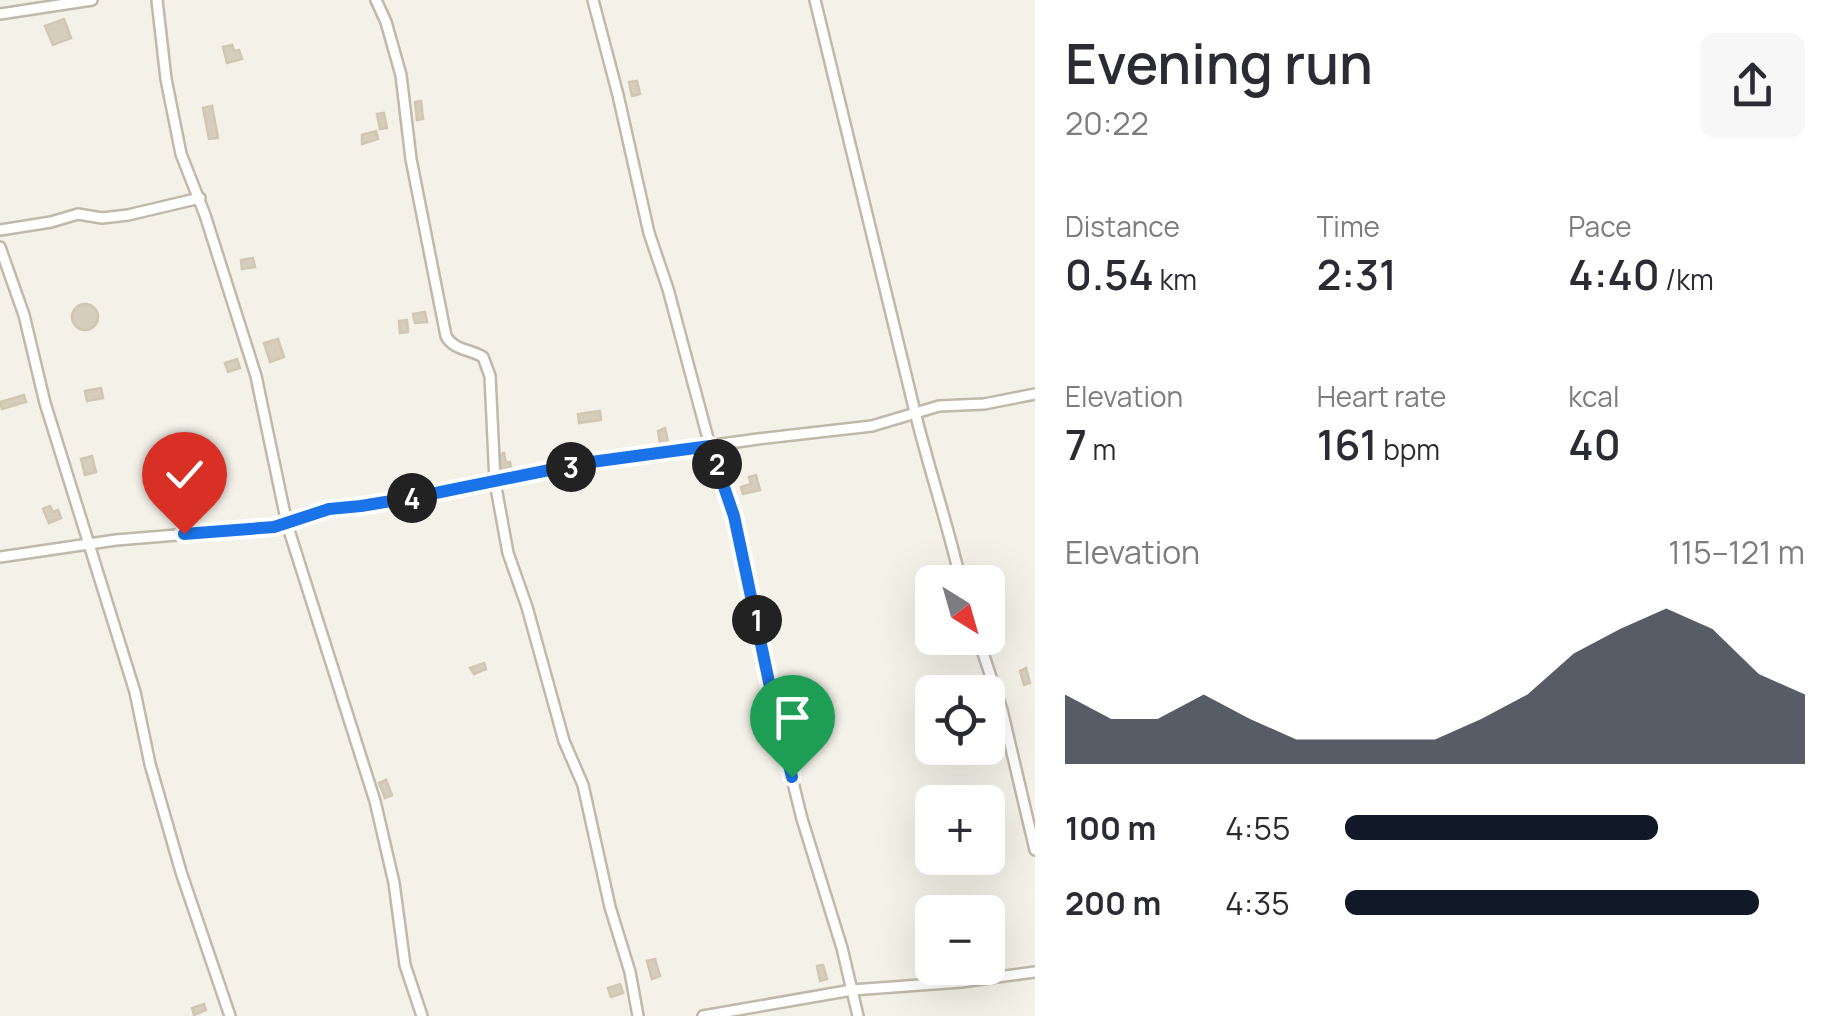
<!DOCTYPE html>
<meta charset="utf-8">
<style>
body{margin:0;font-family:Manrope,sans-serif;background:#f7f7f7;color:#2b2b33;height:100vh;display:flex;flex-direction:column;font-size:38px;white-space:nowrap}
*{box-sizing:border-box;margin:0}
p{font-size:32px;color:#7c7c81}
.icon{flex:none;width:55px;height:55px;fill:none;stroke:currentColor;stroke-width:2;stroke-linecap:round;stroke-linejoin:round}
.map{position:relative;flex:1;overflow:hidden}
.details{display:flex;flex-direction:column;background:#fff;width:800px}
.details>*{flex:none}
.needle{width:65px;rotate:143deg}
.controls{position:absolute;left:915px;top:565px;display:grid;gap:20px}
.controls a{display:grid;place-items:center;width:90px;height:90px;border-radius:15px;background:#fff;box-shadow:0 10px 40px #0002;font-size:50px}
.pin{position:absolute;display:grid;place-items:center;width:85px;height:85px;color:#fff;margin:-102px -42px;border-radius:50% 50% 50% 0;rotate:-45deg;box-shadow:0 0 10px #0007}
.pin .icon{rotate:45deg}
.km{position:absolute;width:50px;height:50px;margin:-25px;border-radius:50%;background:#222;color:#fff;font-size:28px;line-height:50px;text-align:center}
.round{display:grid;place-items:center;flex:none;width:105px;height:105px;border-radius:15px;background:#f7f7f7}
.overview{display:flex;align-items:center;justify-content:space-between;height:170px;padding:0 30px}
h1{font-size:55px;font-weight:600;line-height:75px}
.stats{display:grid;grid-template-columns:repeat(3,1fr);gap:15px;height:170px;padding:10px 30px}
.stats div{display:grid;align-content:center}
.stats b{font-size:42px;font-weight:600}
.stats small{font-size:28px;font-weight:400}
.stats p{font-size:28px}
.chart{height:280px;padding:20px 30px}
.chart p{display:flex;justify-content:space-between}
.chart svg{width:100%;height:180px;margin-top:10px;fill:#111827;opacity:.7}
ul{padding:0 30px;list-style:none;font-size:32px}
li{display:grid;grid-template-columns:160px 120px 1fr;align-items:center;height:75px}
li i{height:25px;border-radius:12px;background:#111827}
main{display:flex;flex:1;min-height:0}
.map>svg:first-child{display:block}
.building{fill:#d6cebd;stroke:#d1c6b0;stroke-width:2.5}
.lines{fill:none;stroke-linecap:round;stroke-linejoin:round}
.street-casing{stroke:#c0b9aa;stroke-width:14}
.street{stroke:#fff;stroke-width:9}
.route-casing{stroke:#fff;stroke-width:20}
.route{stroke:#1a73e8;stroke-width:12}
</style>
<main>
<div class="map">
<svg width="1035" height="1016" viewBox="0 0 1035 1016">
<rect width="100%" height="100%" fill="#f4f1e8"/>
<g class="building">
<path d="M 64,19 L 71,38 L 53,45 L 45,26 Z"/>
<path d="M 232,45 L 234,51 L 239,50 L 242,59 L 227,63 L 223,47 Z"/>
<path d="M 637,81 L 640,94 L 632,96 L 629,82 Z"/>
<path d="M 421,101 L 423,119 L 417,120 L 415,102 Z"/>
<path d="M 212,106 L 218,138 L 209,139 L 203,108 Z"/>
<path d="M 384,113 L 387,128 L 380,129 L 377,114 Z"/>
<path d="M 376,131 L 378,139 L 362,144 L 362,135 Z"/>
<path d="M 253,258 L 255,267 L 242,269 L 241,260 Z"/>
<circle cx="85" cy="317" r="13"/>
<path d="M 425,312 L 427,322 L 415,323 L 413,314 Z"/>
<path d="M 407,320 L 408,332 L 400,333 L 399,321 Z"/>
<path d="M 278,339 L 284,357 L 270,362 L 264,343 Z"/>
<path d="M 237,359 L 240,368 L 228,372 L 225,363 Z"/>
<path d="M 101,388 L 103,398 L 87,401 L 85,391 Z"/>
<path d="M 24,395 L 26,402 L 2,409 L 0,402 Z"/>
<path d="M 600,411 L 601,420 L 579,423 L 578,414 Z"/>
<path d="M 665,428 L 668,442 L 660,443 L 658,431 Z"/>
<path d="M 504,453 L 506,463 L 510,462 L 511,467 L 501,469 L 498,455 Z"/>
<path d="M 92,456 L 96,472 L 85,475 L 81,459 Z"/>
<path d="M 756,475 L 760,490 L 743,494 L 741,487 L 751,484 L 749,477 Z"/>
<path d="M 50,506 L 53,512 L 58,510 L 61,518 L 49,523 L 43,509 Z"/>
<path d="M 484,663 L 486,669 L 474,674 L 470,668 Z"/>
<path d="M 1026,668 L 1030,683 L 1024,685 L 1020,671 Z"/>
<path d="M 386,780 L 392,795 L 385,798 L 379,783 Z"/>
<path d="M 655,959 L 660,976 L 652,979 L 647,961 Z"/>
<path d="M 823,965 L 827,979 L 820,981 L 817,966 Z"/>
<path d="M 620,984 L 623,993 L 611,997 L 608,988 Z"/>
<path d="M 204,1004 L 206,1010 L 194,1015 L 192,1008 Z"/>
</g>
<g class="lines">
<g class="street-casing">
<g id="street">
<path d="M 157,0 L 166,79 L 181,154 L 205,215 L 256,376 L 287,524 L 375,801 L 394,883 L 405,965 L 422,1016"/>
<path d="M 376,0 L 386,22 L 401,75 L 411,159 L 446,336 C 453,350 470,349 483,357 L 490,376 L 495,482 L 508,553 L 527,607 L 564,741 L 583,785 L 610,907 L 630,972 L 638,1016"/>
<path d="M 593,0 L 618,95 L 649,233 L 668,289 L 710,446 L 734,516 L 773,701 L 802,819 L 842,948 L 858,1016"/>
<path d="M 815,0 L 915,412 C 929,469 948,525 961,582"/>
<path d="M 0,14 L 92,0"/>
<path d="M 0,230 L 51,222 L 78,214 L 102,218 L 128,215 L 200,198"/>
<path d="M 0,247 L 24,315 L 45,403 L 135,692 L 150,764 L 181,872 L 230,1016"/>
<path d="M 0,557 L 116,540 L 274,527 L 329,509 L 416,497 L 584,463 L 758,439 L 872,426 L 939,406 L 984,404 L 1035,394"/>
<path d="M 978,638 L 1002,710 L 1035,850"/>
<path d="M 703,1016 L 852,990 L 961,982 L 1035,972"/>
</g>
</g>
<use href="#street" class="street"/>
</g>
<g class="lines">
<g class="route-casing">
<path id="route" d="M 184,534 L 274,527 L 329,509 L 361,506 L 416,497 L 584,463 L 710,446 L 734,516 L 773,701 L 792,777"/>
</g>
<use href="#route" class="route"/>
</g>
</svg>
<div class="controls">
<a><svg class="needle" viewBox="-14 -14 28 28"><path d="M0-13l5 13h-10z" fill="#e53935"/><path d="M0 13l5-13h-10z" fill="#7c7c81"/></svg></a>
<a><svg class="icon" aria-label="locate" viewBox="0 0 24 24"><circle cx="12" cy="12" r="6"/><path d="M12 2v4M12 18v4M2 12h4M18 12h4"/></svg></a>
<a>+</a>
<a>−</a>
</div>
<div class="pin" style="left:792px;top:777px;background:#1e9e55"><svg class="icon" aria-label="arrive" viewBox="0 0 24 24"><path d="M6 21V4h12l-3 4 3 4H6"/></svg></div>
<div class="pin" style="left:184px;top:534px;background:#d93025"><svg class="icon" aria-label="check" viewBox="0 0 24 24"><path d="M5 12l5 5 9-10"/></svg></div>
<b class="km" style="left:757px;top:620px">1</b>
<b class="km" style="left:717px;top:464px">2</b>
<b class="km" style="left:571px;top:467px">3</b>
<b class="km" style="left:412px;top:498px">4</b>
</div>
<section class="details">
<div class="overview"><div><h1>Evening run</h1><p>20:22</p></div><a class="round"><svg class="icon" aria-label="share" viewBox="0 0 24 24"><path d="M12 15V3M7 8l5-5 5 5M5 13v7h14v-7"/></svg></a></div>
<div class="stats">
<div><p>Distance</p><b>0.54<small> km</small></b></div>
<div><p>Time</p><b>2:31</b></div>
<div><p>Pace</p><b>4:40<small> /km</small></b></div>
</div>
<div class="stats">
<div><p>Elevation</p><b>7<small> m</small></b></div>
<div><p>Heart rate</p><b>161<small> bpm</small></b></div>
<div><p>kcal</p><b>40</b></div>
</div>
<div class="chart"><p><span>Elevation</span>115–121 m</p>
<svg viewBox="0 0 160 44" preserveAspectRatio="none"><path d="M0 44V27L10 33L20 33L30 27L40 33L50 38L60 38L70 38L80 38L90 33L100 27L110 17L120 11L130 6L140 11L150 22L160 27V44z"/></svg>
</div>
<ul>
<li><b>100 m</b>4:55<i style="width:68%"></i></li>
<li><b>200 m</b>4:35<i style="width:90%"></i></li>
</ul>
</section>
</main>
